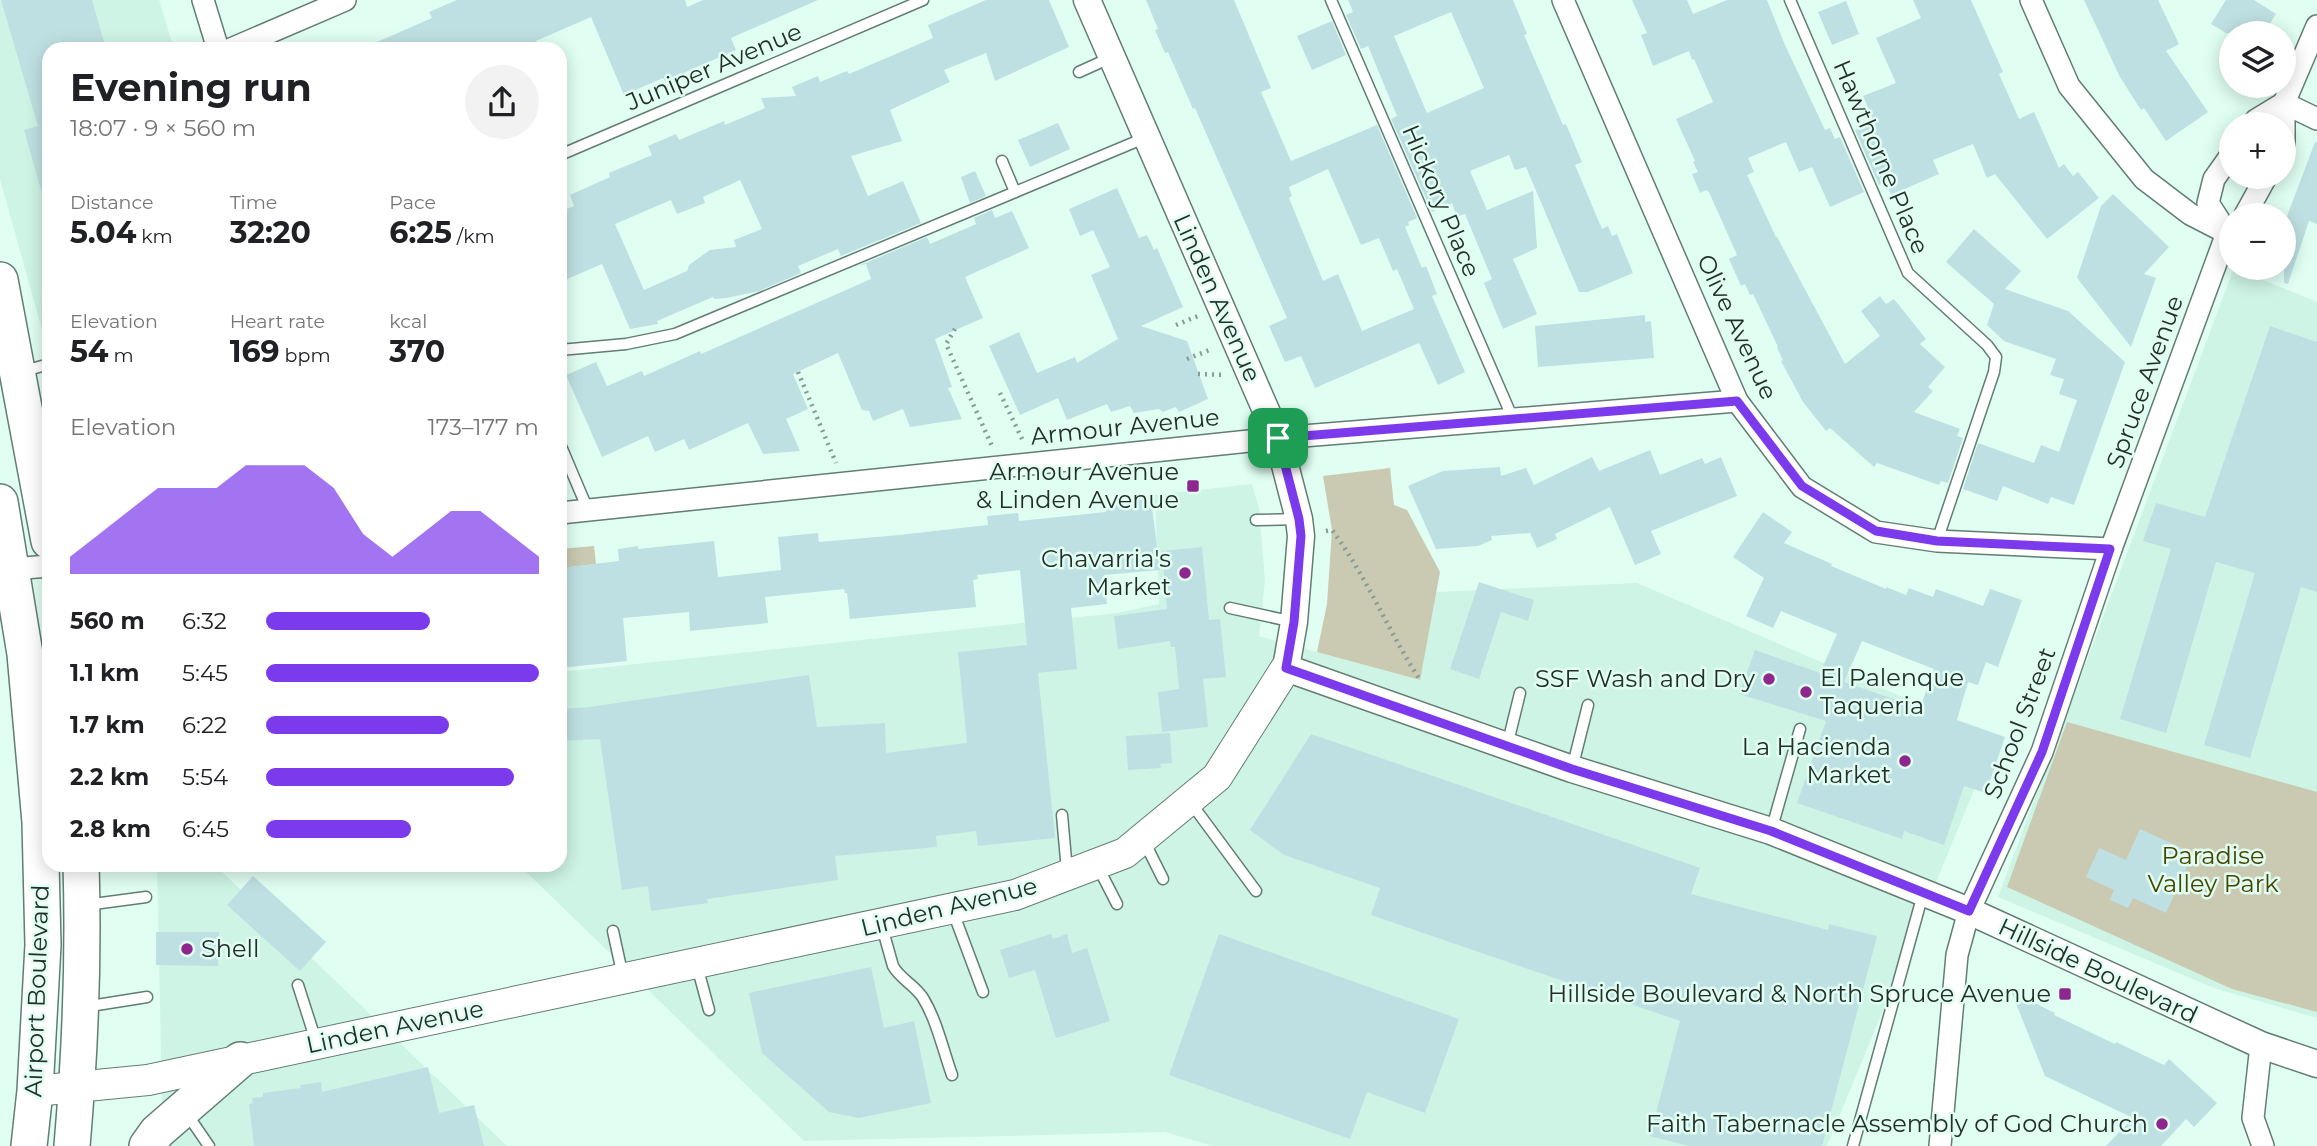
<!DOCTYPE html>
<meta charset="utf-8">
<style>
body{margin:0;font-family:Montserrat,sans-serif;background:#f2f2f2;color:#202124;height:100vh;display:flex;flex-direction:column;font-size:26px;white-space:nowrap}
*{box-sizing:border-box;margin:0}
p{font-size:23px;color:#757577}
.icon{flex:none;width:38px;height:38px;fill:none;stroke:currentColor;stroke-width:2;stroke-linecap:round;stroke-linejoin:round}
.map{position:relative;flex:1;overflow:hidden}
.panel{position:absolute;left:42px;top:42px;width:525px;height:830px;display:flex;flex-direction:column;background:#fff;border-radius:21px;box-shadow:0 4px 18px #0003}
.panel>*{flex:none}
.buttons{position:absolute;left:2219px;top:21px;display:grid;gap:14px}
.buttons a{display:grid;place-items:center;width:77px;height:77px;border-radius:50%;background:#fff;box-shadow:0 4px 18px #0003;font-size:35px}
.pin{position:absolute;display:grid;place-items:center;width:60px;height:60px;color:#fff;margin:-30px;border-radius:14px;box-shadow:0 4px 10px #0006}
.round{display:grid;place-items:center;flex:none;width:74px;height:74px;border-radius:37px;background:#f2f2f2}
.overview{display:flex;align-items:center;justify-content:space-between;height:119px;padding:0 28px}
h1{font-size:38px;font-weight:700;line-height:52px}
.figures{display:grid;grid-template-columns:repeat(3,1fr);gap:10px;height:119px;padding:7px 28px}
.figures div{display:grid;align-content:center}
.figures b{font-size:30px;font-weight:700}
.figures small{font-size:19px;font-weight:400}
.figures p{font-size:19px}
.chart{height:196px;padding:14px 28px}
.chart p{display:flex;justify-content:space-between}
.chart svg{width:100%;height:126px;margin-top:7px;fill:#7c3aed;opacity:.7}
ul{padding:0 28px;list-style:none;font-size:23px}
li{display:grid;grid-template-columns:112px 84px 1fr;align-items:center;height:52px}
li i{height:18px;border-radius:9px;background:#7c3aed}
.map>svg:first-child{display:block}
.built{fill:#cef4e5}
.green{fill:#cac9b1}
.building{fill:#bfe0e2;fill-rule:evenodd}
.lines{fill:none;stroke-linecap:round;stroke-linejoin:round}
.service-casing{stroke:#627d73;stroke-width:13}
.minor-casing{stroke:#627d73;stroke-width:24}
.tertiary-casing{stroke:#627d73;stroke-width:29}
.secondary-casing{stroke:#627d73;stroke-width:32}
.primary-casing{stroke:#627d73;stroke-width:38}
.path{stroke:#869b93;stroke-width:4.5;stroke-dasharray:2 5;stroke-linecap:butt}
.service{stroke:#fff;stroke-width:10}
.minor{stroke:#fff;stroke-width:21}
.tertiary{stroke:#fff;stroke-width:26}
.secondary{stroke:#fff;stroke-width:30}
.primary{stroke:#fff;stroke-width:35}
.route-casing{stroke:#fff;stroke-width:14}
.route{stroke:#7c3aed;stroke-width:9}
.poi-dot{fill:#8e278d;stroke:#e0fef2;stroke-width:2.5}
.labels{text-anchor:middle;stroke-width:5;stroke-linejoin:round;paint-order:stroke}
.street-label{font-size:24px;fill:#232e2a;stroke:#e0fef2}
.poi-label{font-size:24px;fill:#232e2a;stroke:#e0fef2;text-anchor:end}
.park-label{font-size:24px;fill:#484400;stroke:#e0fef2}
</style>
<div class="map">
<svg width="2317" height="1146" viewBox="0 0 2317 1146">
<rect width="100%" height="100%" fill="#e0fef2"/>
<g class="built">
<path d="M 0,0 L 159,0 L 174,49 L 49,49 L 49,355 L 0,179 Z"/>
<path d="M 2234,268 L 2317,302 L 2317,1018 L 2214,988 L 1998,897 Z"/>
<path d="M 1252,484 L 1259,508 L 1265,580 L 1259,636 L 1419,680 L 1436,592 L 1637,583 L 1996,737 L 1827,1146 L 1213,1146 L 1165,1132 L 804,1141 L 519,865 L 560,864 L 560,672 L 1117,613 L 1159,604 L 1155,495 Z"/>
<path d="M 157,865 L 215,865 L 507,1146 L 163,1146 Z"/>
</g>
<g class="green">
<path d="M 1390,468 L 1394,505 L 1407,510 L 1440,572 L 1420,680 L 1317,652 L 1327,604 L 1332,530 L 1323,476 Z"/>
<path d="M 594,546 L 596,564 L 560,568 L 560,549 Z"/>
<path d="M 2067,722 L 2317,792 L 2317,1012 L 2232,989 L 2007,887 Z"/>
</g>
<g class="building">
<path d="M 1,0 L 92,0 L 106,49 L 49,49 L 49,196 L 43,197 L 24,130 L 38,126 Z"/>
<path d="M 457,0 L 685,0 L 687,7 L 703,0 L 818,0 L 731,38 L 736,50 L 665,81 L 663,78 L 624,95 L 591,17 L 536,41 L 540,49 L 361,49 L 432,18 L 429,12 Z"/>
<path d="M 986,0 L 1049,0 L 1069,47 L 995,81 L 986,53 L 944,70 L 950,82 L 890,110 L 902,141 L 851,156 L 868,196 L 903,181 L 921,223 L 841,256 L 838,249 L 798,266 L 801,273 L 759,291 L 727,298 L 714,299 L 713,297 L 657,321 L 658,324 L 630,329 L 602,264 L 560,282 L 560,212 L 574,206 L 570,195 L 610,177 L 609,173 L 652,155 L 648,146 L 676,134 L 679,140 L 724,121 L 725,125 L 765,108 L 761,98 L 796,96 L 792,87 L 818,76 L 820,82 L 847,71 L 849,74 L 933,38 L 928,25 ZM 740,180 L 762,229 L 734,240 L 736,247 L 710,250 L 689,265 L 687,271 L 644,290 L 615,224 L 671,200 L 677,214 L 705,203 L 703,197 Z"/>
<path d="M 1146,0 L 1234,0 L 1271,88 L 1261,92 L 1291,161 L 1377,125 L 1417,218 L 1408,222 L 1409,225 L 1405,227 L 1422,268 L 1426,266 L 1437,294 L 1432,296 L 1465,372 L 1438,385 L 1419,343 L 1315,388 L 1301,356 L 1285,362 L 1269,326 L 1287,318 L 1195,108 L 1193,109 L 1168,52 L 1165,53 L 1155,30 L 1158,29 ZM 1328,169 L 1361,245 L 1379,238 L 1393,271 L 1397,269 L 1414,309 L 1362,331 L 1338,274 L 1323,281 L 1289,198 L 1292,196 L 1289,187 Z"/>
<path d="M 1348,0 L 1513,0 L 1527,34 L 1524,35 L 1563,125 L 1566,124 L 1582,162 L 1575,165 L 1602,229 L 1608,226 L 1612,236 L 1617,234 L 1633,273 L 1588,292 L 1579,292 L 1526,167 L 1515,170 L 1509,155 L 1470,171 L 1487,210 L 1533,191 L 1537,248 L 1513,259 L 1537,314 L 1503,329 L 1484,283 L 1492,279 L 1465,214 L 1457,217 L 1452,203 L 1432,212 L 1391,119 L 1397,116 L 1368,46 L 1361,49 L 1346,15 L 1353,12 ZM 1451,12 L 1484,88 L 1427,113 L 1394,36 Z"/>
<path d="M 1632,0 L 1687,0 L 1693,14 L 1727,0 L 1767,0 L 1785,45 L 1825,130 L 1830,128 L 1835,139 L 1840,137 L 1864,192 L 1830,207 L 1812,167 L 1799,172 L 1786,142 L 1748,158 L 1754,172 L 1747,175 L 1776,237 L 1777,237 L 1845,364 L 1880,336 L 1861,311 L 1880,296 L 1886,304 L 1894,299 L 1926,339 L 1920,344 L 1945,367 L 1928,387 L 1933,391 L 1914,412 L 1960,429 L 1957,436 L 1963,438 L 1948,483 L 1941,481 L 1939,485 L 1877,463 L 1874,467 L 1830,428 L 1826,431 L 1803,402 L 1781,361 L 1783,360 L 1777,348 L 1778,347 L 1753,294 L 1750,295 L 1745,284 L 1741,286 L 1729,259 L 1737,255 L 1709,192 L 1706,190 L 1700,193 L 1692,174 L 1698,172 L 1693,162 L 1695,161 L 1676,119 L 1713,102 L 1694,59 L 1692,60 L 1689,51 L 1653,66 L 1641,35 L 1647,33 Z"/>
<path d="M 1913,0 L 1971,0 L 2003,72 L 1999,74 L 2019,119 L 2034,112 L 2059,168 L 2064,164 L 2073,176 L 2078,172 L 2099,198 L 2047,239 L 1995,174 L 1987,178 L 1973,144 L 1933,160 L 1939,174 L 1891,195 L 1885,182 L 1879,185 L 1855,130 L 1874,122 L 1863,96 L 1896,83 L 1876,38 L 1921,18 Z"/>
<path d="M 2084,0 L 2158,0 L 2179,44 L 2166,51 L 2208,112 L 2166,141 L 2144,108 L 2141,110 L 2120,77 Z"/>
<path d="M 2226,0 L 2254,0 L 2276,14 L 2264,33 L 2226,33 L 2211,24 Z"/>
<path d="M 1846,1 L 1859,34 L 1832,45 L 1818,12 Z"/>
<path d="M 1332,21 L 1346,55 L 1312,70 L 1297,36 Z"/>
<path d="M 1058,123 L 1070,149 L 1030,167 L 1018,140 Z"/>
<path d="M 2315,142 L 2317,142 L 2317,224 L 2309,221 L 2288,284 L 2284,283 L 2284,224 Z"/>
<path d="M 975,171 L 986,196 L 970,203 L 961,177 Z"/>
<path d="M 1117,188 L 1139,238 L 1147,235 L 1154,250 L 1157,248 L 1183,307 L 1141,326 L 1187,341 L 1208,399 L 1179,412 L 1176,407 L 1163,412 L 1159,409 L 1134,413 L 1130,406 L 1111,412 L 1107,404 L 1067,420 L 1058,398 L 1020,415 L 989,346 L 1019,332 L 1037,373 L 1075,357 L 1077,363 L 1118,339 L 1091,275 L 1110,267 L 1093,230 L 1080,236 L 1069,209 Z"/>
<path d="M 2113,194 L 2169,247 L 2144,274 L 2156,278 L 2131,347 L 2077,278 L 2101,206 Z"/>
<path d="M 992,210 L 995,218 L 1012,211 L 1029,248 L 965,277 L 983,318 L 935,339 L 952,387 L 948,388 L 962,419 L 910,427 L 903,409 L 873,421 L 869,411 L 862,410 L 838,353 L 793,374 L 808,409 L 786,419 L 800,451 L 763,454 L 748,423 L 689,450 L 684,439 L 655,452 L 648,436 L 602,457 L 566,375 L 596,362 L 607,386 L 642,371 L 644,376 L 700,351 L 701,354 L 871,279 L 866,264 L 858,266 L 927,237 L 930,244 L 976,224 L 974,218 Z"/>
<path d="M 1974,229 L 2021,271 L 2005,289 L 2068,311 L 2125,362 L 2074,505 L 2051,497 L 2048,504 L 2003,486 L 1997,501 L 1963,489 L 1978,443 L 2034,463 L 2041,445 L 2059,452 L 2077,400 L 2059,394 L 2064,379 L 2050,375 L 2056,359 L 2004,341 L 1987,325 L 1994,304 L 1946,262 Z"/>
<path d="M 1645,315 L 1645,322 L 1651,321 L 1654,358 L 1538,367 L 1535,326 Z"/>
<path d="M 2270,326 L 2317,342 L 2317,592 L 2301,587 L 2250,758 L 2204,745 L 2255,573 L 2216,562 L 2166,733 L 2120,719 L 2171,549 L 2143,541 L 2156,503 L 2205,517 Z"/>
<path d="M 1650,450 L 1660,475 L 1702,458 L 1705,464 L 1721,457 L 1737,496 L 1651,531 L 1661,554 L 1635,565 L 1610,507 L 1555,534 L 1557,539 L 1537,548 L 1530,533 L 1491,536 L 1492,540 L 1478,546 L 1436,549 L 1408,486 L 1443,471 L 1500,467 L 1501,476 L 1526,468 L 1534,485 L 1592,457 L 1599,471 Z"/>
<path d="M 1151,499 L 1160,570 L 1104,575 L 1107,604 L 1071,608 L 1077,669 L 1038,673 L 1055,838 L 978,846 L 976,831 L 936,836 L 937,847 L 835,856 L 838,880 L 707,899 L 708,903 L 651,911 L 648,886 L 622,890 L 600,739 L 560,741 L 560,709 L 589,707 L 809,675 L 817,727 L 885,723 L 886,753 L 967,743 L 958,652 L 1027,645 L 1020,570 L 977,575 L 978,579 L 973,580 L 976,607 L 850,619 L 847,593 L 845,593 L 844,589 L 765,597 L 768,623 L 690,631 L 689,612 L 623,618 L 627,661 L 560,668 L 560,568 L 619,561 L 618,549 L 638,546 L 638,549 L 714,541 L 718,577 L 781,570 L 778,537 L 818,533 L 819,542 L 899,535 L 988,525 L 987,516 L 1018,513 L 1019,521 L 1106,512 L 1105,504 Z"/>
<path d="M 1763,512 L 1792,532 L 1784,543 L 1832,564 L 1831,566 L 1886,589 L 1886,587 L 1906,595 L 1909,588 L 1933,597 L 1936,589 L 1983,606 L 1990,589 L 2022,600 L 1998,667 L 1986,662 L 1978,685 L 1968,682 L 1957,720 L 2005,737 L 1986,793 L 1964,786 L 1944,845 L 1904,831 L 1902,839 L 1797,803 L 1826,721 L 1739,694 L 1755,650 L 1820,673 L 1837,634 L 1781,611 L 1773,628 L 1746,616 L 1764,578 L 1733,557 ZM 1862,641 L 1934,669 L 1920,708 L 1844,682 Z"/>
<path d="M 1202,547 L 1209,620 L 1220,619 L 1226,677 L 1203,679 L 1208,727 L 1162,732 L 1158,692 L 1179,689 L 1175,647 L 1171,647 L 1170,641 L 1118,649 L 1114,616 L 1167,609 L 1162,551 Z"/>
<path d="M 1479,582 L 1534,600 L 1528,621 L 1501,612 L 1479,679 L 1450,669 Z"/>
<path d="M 1170,733 L 1172,763 L 1160,764 L 1161,768 L 1128,770 L 1126,736 Z"/>
<path d="M 1311,734 L 1700,868 L 1691,894 L 1828,930 L 1829,924 L 1877,936 L 1822,1146 L 1689,1146 L 1650,1136 L 1680,1021 L 1371,915 L 1380,888 L 1284,855 L 1250,830 Z"/>
<path d="M 2140,829 L 2193,853 L 2166,913 L 2133,898 L 2128,908 L 2110,900 L 2114,890 L 2086,877 L 2099,848 L 2126,860 Z"/>
<path d="M 253,876 L 326,942 L 300,971 L 227,905 Z"/>
<path d="M 156,932 L 219,932 L 218,966 L 156,965 Z"/>
<path d="M 1051,934 L 1053,939 L 1067,934 L 1072,953 L 1087,948 L 1110,1021 L 1056,1038 L 1035,970 L 1009,978 L 1000,950 Z"/>
<path d="M 1219,934 L 1459,1019 L 1425,1113 L 1367,1092 L 1350,1139 L 1169,1075 Z"/>
<path d="M 871,967 L 884,1028 L 914,1021 L 931,1103 L 859,1118 L 829,1112 L 762,1053 L 749,993 Z"/>
<path d="M 2011,991 L 2055,1013 L 2054,1015 L 2115,1044 L 2116,1042 L 2164,1065 L 2169,1059 L 2217,1103 L 2194,1127 L 2186,1119 L 2161,1146 L 2106,1146 L 2133,1118 L 2045,1076 Z"/>
<path d="M 428,1067 L 439,1113 L 474,1105 L 484,1146 L 254,1146 L 249,1104 L 253,1103 L 252,1098 L 263,1097 L 263,1093 L 301,1088 L 300,1085 L 321,1082 L 322,1092 Z"/>
</g>
<g class="lines">
<g class="service-casing">
<g id="service">
<path d="M 1331,0 L 1513,419"/>
<path d="M 1790,0 L 1908,273 L 1987,345 L 1996,357 L 1994,372 L 1937,541"/>
<path d="M 1079,72 L 1112,57"/>
<path d="M 560,155 L 923,0"/>
<path d="M 1002,161 L 1015,192"/>
<path d="M 560,350 L 626,344 L 675,334 L 1147,137"/>
<path d="M 21,372 L 49,364"/>
<path d="M 560,444 L 588,510"/>
<path d="M 1256,520 L 1299,519"/>
<path d="M 1230,608 L 1294,622"/>
<path d="M 1507,746 L 1520,693"/>
<path d="M 1572,769 L 1588,705"/>
<path d="M 1191,803 L 1256,891"/>
<path d="M 1062,815 L 1067,871"/>
<path d="M 1771,831 L 1800,729"/>
<path d="M 1144,841 L 1163,879"/>
<path d="M 1098,867 L 1117,904"/>
<path d="M 86,905 L 146,897"/>
<path d="M 953,912 L 983,992"/>
<path d="M 882,927 L 893,966 C 900,979 915,985 923,998 C 937,1021 943,1050 952,1075"/>
<path d="M 613,931 L 623,977"/>
<path d="M 697,966 L 709,1010"/>
<path d="M 298,985 L 316,1041"/>
<path d="M 84,1007 L 147,997"/>
<path d="M 187,1114 L 209,1146"/>
<path d="M 1853,1146 L 1923,894"/>
</g>
</g>
<g class="minor-casing">
<g id="minor">
<path d="M 203,0 L 218,49"/>
<path d="M 1563,0 L 1737,401 L 1802,487 L 1876,532 L 1937,541 L 2111,549"/>
<path d="M 2031,0 L 2069,86 L 2144,179 L 2190,214 L 2227,233"/>
<path d="M 231,49 L 345,0"/>
<path d="M 2284,103 L 2317,119"/>
<path d="M 2253,124 L 2256,120 L 2284,103"/>
<path d="M 2284,143 L 2284,103 L 2317,26"/>
<path d="M 2245,215 L 2266,177"/>
<path d="M 2226,231 L 2208,203 L 2214,179 L 2231,155"/>
<path d="M 560,513 L 1278,438 L 1737,401"/>
<path d="M 12,569 L 49,566"/>
<path d="M 2261,1045 L 2253,1118 L 2263,1146"/>
<path d="M 1940,1146 L 1957,955 L 1969,911 L 2042,752 L 2111,549 L 2227,233 L 2231,229"/>
</g>
</g>
<g class="tertiary-casing">
<path id="tertiary" d="M 1087,0 L 1278,438 L 1299,519 L 1301,536 L 1294,622 L 1286,668 L 1572,769 L 1771,831 L 1969,911 L 2261,1045 L 2317,1064"/>
</g>
<g class="secondary-casing">
<path id="secondary" d="M 35,1091 L 148,1080 L 1015,895 L 1125,853 L 1217,777 L 1286,668"/>
</g>
<g class="primary-casing">
<g id="primary">
<path d="M 0,280 L 49,541"/>
<path d="M 0,502 L 25,654 L 40,822 L 43,945 L 35,1091 L 29,1146"/>
<path d="M 72,1146 C 80,1053 84,958 81,864"/>
<path d="M 147,1146 L 157,1132 L 240,1060"/>
</g>
</g>
<g class="path">
<path d="M 1176,325 L 1198,316"/>
<path d="M 955,329 L 946,344 L 992,446"/>
<path d="M 1187,359 L 1212,349"/>
<path d="M 798,372 L 836,463"/>
<path d="M 1198,374 L 1225,375"/>
<path d="M 1000,393 L 1024,443"/>
<path d="M 1326,531 L 1332,530 C 1367,577 1388,631 1420,680"/>
</g>
<use href="#service" class="service"/>
<use href="#minor" class="minor"/>
<use href="#tertiary" class="tertiary"/>
<use href="#secondary" class="secondary"/>
<use href="#primary" class="primary"/>
</g>
<g class="lines">
<g class="route-casing">
<path id="route" d="M 1737,401 L 1802,486 L 1876,531 L 1937,541 L 2110,549 L 2042,752 L 1969,911 L 1771,831 L 1572,769 L 1286,668 L 1294,622 L 1301,536 L 1299,519 L 1278,438 Z"/>
</g>
<use href="#route" class="route"/>
</g>
<g class="poi-dot">
<rect x="1186" y="479" width="14" height="14" rx="3.5"/>
<circle cx="1185" cy="573" r="7"/>
<circle cx="1769" cy="679" r="7"/>
<circle cx="1806" cy="692" r="7"/>
<circle cx="1905" cy="761" r="7"/>
<circle cx="187" cy="949" r="7"/>
<rect x="2058" y="987" width="14" height="14" rx="3.5"/>
<circle cx="2162" cy="1124" r="7"/>
</g>
<g class="labels">
<g class="street-label">
<text transform="translate(714 67) rotate(-23)" y="8">Juniper Avenue</text>
<text transform="translate(1881 157) rotate(67)" y="8">Hawthorne Place</text>
<text transform="translate(1441 201) rotate(67)" y="8">Hickory Place</text>
<text transform="translate(1217 298) rotate(66)" y="8">Linden Avenue</text>
<text transform="translate(1737 327) rotate(65)" y="8">Olive Avenue</text>
<text transform="translate(2145 382) rotate(-70)" y="8">Spruce Avenue</text>
<text transform="translate(1125 427) rotate(-6)" y="8">Armour Avenue</text>
<text transform="translate(2020 723) rotate(-69)" y="8">School Street</text>
<text transform="translate(949 907) rotate(-14)" y="8">Linden Avenue</text>
<text transform="translate(2098 971) rotate(25)" y="8">Hillside Boulevard</text>
<text transform="translate(37 991) rotate(-88)" y="8">Airport Boulevard</text>
<text transform="translate(395 1027) rotate(-12)" y="8">Linden Avenue</text>
</g>
<g class="poi-label">
<text x="1179" y="480">Armour Avenue<tspan x="1179" dy="28">&amp; Linden Avenue</tspan></text>
<text x="1171" y="567">Chavarria's<tspan x="1171" dy="28">Market</tspan></text>
<text x="1820" y="686" text-anchor="start">El Palenque<tspan x="1820" dy="28">Taqueria</tspan></text>
<text x="1755" y="687">SSF Wash and Dry</text>
<text x="1891" y="755">La Hacienda<tspan x="1891" dy="28">Market</tspan></text>
<text x="201" y="957" text-anchor="start">Shell</text>
<text x="2051" y="1002">Hillside Boulevard &amp; North Spruce Avenue</text>
<text x="2148" y="1132">Faith Tabernacle Assembly of God Church</text>
</g>
<g class="park-label">
<text x="2213" y="864">Paradise<tspan x="2213" dy="28">Valley Park</tspan></text>
</g>
</g>
</svg>
<div class="buttons">
<a><svg class="icon" aria-label="layers" viewBox="0 0 24 24"><path d="M12 4l9 5-9 5-9-5zM3 14l9 5 9-5"/></svg></a>
<a>+</a>
<a>−</a>
</div>
<div class="pin" style="left:1278px;top:438px;background:#1e9e55"><svg class="icon" aria-label="arrive" viewBox="0 0 24 24"><path d="M6 21V4h12l-3 4 3 4H6"/></svg></div>
<section class="panel">
<div class="overview"><div><h1>Evening run</h1><p>18:07 · 9 × 560 m</p></div><a class="round"><svg class="icon" aria-label="share" viewBox="0 0 24 24"><path d="M12 15V3M7 8l5-5 5 5M5 13v7h14v-7"/></svg></a></div>
<div class="figures">
<div><p>Distance</p><b>5.04<small> km</small></b></div>
<div><p>Time</p><b>32:20</b></div>
<div><p>Pace</p><b>6:25<small> /km</small></b></div>
</div>
<div class="figures">
<div><p>Elevation</p><b>54<small> m</small></b></div>
<div><p>Heart rate</p><b>169<small> bpm</small></b></div>
<div><p>kcal</p><b>370</b></div>
</div>
<div class="chart"><p><span>Elevation</span>173–177 m</p>
<svg viewBox="0 0 160 44" preserveAspectRatio="none"><path d="M0 44V38L10 30L20 22L30 14L40 14L50 14L60 6L70 6L80 6L90 14L100 30L110 38L120 30L130 22L140 22L150 30L160 38V44z"/></svg>
</div>
<ul>
<li><b>560 m</b>6:32<i style="width:60%"></i></li>
<li><b>1.1 km</b>5:45<i style="width:100%"></i></li>
<li><b>1.7 km</b>6:22<i style="width:67%"></i></li>
<li><b>2.2 km</b>5:54<i style="width:91%"></i></li>
<li><b>2.8 km</b>6:45<i style="width:53%"></i></li>
</ul>
</section>
</div>
